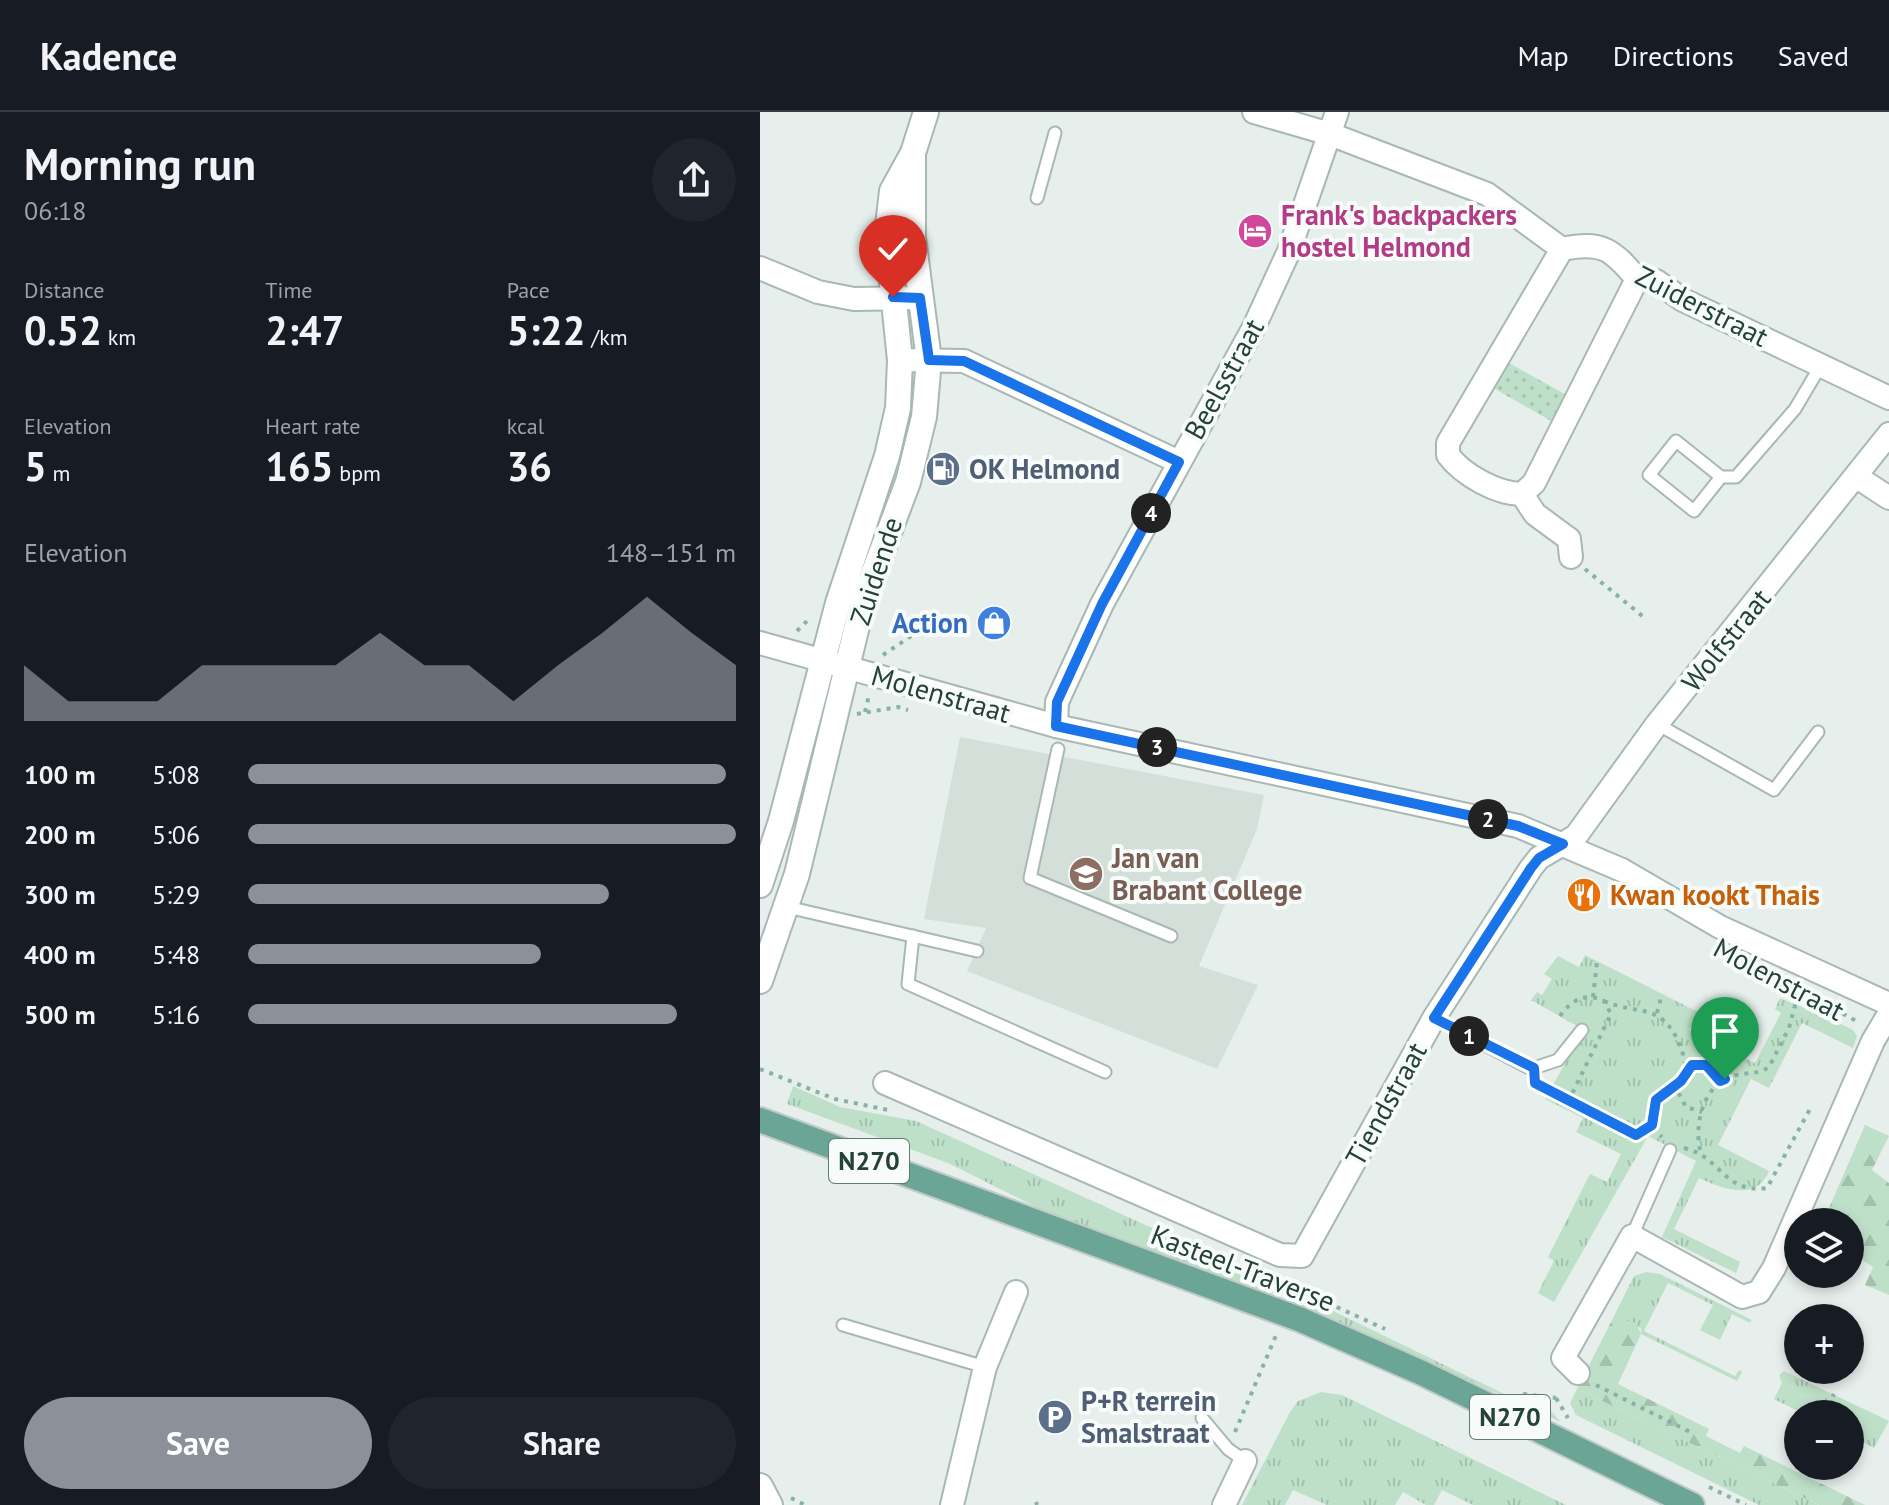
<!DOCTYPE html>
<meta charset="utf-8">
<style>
body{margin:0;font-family:"PT Sans",sans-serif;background:#20242c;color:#f1f3f6;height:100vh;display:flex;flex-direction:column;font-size:30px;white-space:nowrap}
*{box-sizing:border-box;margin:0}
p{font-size:26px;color:#9ea1a6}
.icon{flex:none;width:44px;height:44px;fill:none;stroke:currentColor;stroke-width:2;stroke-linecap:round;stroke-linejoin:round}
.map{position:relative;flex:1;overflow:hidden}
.side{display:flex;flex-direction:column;background:#171b24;width:760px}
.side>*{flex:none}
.controls{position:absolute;left:1024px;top:1096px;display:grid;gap:16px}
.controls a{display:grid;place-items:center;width:80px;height:80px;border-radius:50%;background:#171b24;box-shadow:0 4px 12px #0003;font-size:40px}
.pin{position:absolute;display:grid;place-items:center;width:68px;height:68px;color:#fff;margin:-82px -34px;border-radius:50% 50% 50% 0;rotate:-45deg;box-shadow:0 0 8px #0007}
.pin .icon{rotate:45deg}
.km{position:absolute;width:40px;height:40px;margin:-20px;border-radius:50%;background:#222;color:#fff;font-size:22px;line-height:40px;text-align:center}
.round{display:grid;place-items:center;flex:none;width:84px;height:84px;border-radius:42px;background:#20242c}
.headline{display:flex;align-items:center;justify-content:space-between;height:136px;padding:0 24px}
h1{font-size:44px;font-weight:700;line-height:60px}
.figures{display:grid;grid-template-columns:repeat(3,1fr);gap:12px;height:136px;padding:8px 24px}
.figures div{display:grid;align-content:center}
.figures b{font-size:40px;font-weight:700}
.figures small{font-size:22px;font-weight:400}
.figures p{font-size:22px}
.chart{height:224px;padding:16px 24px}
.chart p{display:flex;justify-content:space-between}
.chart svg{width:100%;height:144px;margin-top:8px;fill:#8c9099;opacity:.7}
.cta{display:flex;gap:16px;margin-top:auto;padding:16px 24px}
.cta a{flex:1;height:92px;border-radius:48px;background:#8c9099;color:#fff;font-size:32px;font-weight:700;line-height:92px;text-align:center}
.cta a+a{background:#20242c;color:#f1f3f6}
ul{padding:0 24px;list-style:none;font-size:26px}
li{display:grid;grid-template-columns:128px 96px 1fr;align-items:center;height:60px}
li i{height:20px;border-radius:10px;background:#8c9099}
header{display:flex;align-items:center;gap:48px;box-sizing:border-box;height:112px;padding:0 40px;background:#171b24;border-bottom:2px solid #363941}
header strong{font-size:38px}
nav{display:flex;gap:44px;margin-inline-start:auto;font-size:28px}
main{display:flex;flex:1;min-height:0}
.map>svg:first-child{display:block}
.built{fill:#d4dfda}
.grass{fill:url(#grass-tufts)}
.forest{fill:url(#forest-firs)}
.park{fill:url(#park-dots)}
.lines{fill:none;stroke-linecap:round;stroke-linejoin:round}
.service-casing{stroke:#a8b8b2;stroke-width:15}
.minor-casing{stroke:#a8b8b2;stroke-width:26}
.tertiary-casing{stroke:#a8b8b2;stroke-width:28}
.primary-casing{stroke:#c2cac8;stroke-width:28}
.path{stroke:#86b3a5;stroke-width:4;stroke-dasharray:4 6;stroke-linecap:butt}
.service{stroke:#fff;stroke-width:11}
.minor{stroke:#fff;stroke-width:22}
.tertiary{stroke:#fff;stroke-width:24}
.primary{stroke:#6aa596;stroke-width:24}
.route-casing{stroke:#fff;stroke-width:16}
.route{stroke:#1a73e8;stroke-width:10}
.labels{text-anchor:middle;stroke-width:8;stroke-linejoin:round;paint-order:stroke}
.shield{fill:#f7fbf9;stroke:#637a73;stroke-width:2}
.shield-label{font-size:26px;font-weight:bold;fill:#24423a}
.hotel-label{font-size:28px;font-weight:bold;fill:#b23c85;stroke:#f7fbf9;text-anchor:start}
.street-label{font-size:28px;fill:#24423a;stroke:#f7fbf9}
.service-label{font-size:28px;font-weight:bold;fill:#4e5e75;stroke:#f7fbf9;text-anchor:start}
.shop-label{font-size:28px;font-weight:bold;fill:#366cbe;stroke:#f7fbf9;text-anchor:end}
.education-label{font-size:28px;font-weight:bold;fill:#785e54;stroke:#f7fbf9;text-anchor:start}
.food-label{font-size:28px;font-weight:bold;fill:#c56008;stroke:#f7fbf9;text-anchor:start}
</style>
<header>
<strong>Kadence</strong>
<nav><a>Map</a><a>Directions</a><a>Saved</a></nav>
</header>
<main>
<section class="side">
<div class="headline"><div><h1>Morning run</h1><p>06:18</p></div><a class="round"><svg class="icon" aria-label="share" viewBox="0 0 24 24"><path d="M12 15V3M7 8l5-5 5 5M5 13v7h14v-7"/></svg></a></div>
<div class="figures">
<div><p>Distance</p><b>0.52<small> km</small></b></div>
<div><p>Time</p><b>2:47</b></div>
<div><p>Pace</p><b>5:22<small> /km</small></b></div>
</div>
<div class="figures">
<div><p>Elevation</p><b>5<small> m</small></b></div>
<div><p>Heart rate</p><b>165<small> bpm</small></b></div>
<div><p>kcal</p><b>36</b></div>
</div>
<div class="chart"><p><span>Elevation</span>148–151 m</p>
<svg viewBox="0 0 160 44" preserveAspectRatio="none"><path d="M0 44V27L10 38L20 38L30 38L40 27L50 27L60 27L70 27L80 17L90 27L100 27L110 38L120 27L130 17L140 6L150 17L160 27V44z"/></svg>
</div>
<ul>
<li><b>100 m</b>5:08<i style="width:98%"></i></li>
<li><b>200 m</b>5:06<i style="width:100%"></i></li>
<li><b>300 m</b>5:29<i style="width:74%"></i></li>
<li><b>400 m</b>5:48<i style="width:60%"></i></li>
<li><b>500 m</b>5:16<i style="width:88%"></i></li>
</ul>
<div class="cta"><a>Save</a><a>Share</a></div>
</section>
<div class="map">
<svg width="1129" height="1393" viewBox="0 0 1129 1393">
<defs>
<pattern id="grass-tufts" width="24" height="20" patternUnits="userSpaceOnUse" patternTransform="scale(2)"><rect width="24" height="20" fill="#bfe0c8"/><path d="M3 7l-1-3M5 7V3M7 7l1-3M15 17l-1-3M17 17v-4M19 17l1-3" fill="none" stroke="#a4c1ad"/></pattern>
<pattern id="forest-firs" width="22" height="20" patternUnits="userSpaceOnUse" patternTransform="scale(2)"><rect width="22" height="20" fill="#bfe0c8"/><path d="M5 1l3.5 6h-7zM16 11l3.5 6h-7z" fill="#a4c1ad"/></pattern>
<pattern id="park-dots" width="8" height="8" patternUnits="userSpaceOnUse" patternTransform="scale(2)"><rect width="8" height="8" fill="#bfe0c8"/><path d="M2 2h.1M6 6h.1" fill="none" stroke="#a4c1ad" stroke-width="1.8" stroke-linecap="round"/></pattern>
</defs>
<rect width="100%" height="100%" fill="#e6efeb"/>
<path class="built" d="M 200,625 L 504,683 L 497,717 L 439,854 L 498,873 L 457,957 L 207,859 L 226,816 L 164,807 Z"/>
<g class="grass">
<path d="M 825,843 L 938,900 L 929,918 L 995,951 L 1021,901 L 1015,897 L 1020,886 C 1045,897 1068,905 1093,918 L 1097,924 L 1093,936 L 1042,911 L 1009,976 L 991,967 L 958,1033 L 1009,1059 C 997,1090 962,1077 939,1066 L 914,1117 L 980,1150 L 976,1161 L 902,1125 L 936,1049 L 888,1024 L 794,1190 L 778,1181 L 794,1149 L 788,1145 L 830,1062 L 847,1070 L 861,1042 L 816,1020 L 823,1006 L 785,987 L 824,918 L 771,888 L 777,880 L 782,883 L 792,867 L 784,862 L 798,844 L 819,855 Z"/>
<path d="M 33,974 L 80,995 L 156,1009 L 518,1173 L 513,1182 L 284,1099 L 188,1051 L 27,992 Z"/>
<path d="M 886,1160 L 900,1162 L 992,1208 L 990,1211 L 972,1202 L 960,1228 L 940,1218 L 953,1193 L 908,1171 L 884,1219 L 975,1264 L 979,1258 L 982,1260 L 977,1269 L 881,1222 L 881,1216 L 858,1209 L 851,1210 L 874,1164 Z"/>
<path d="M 540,1183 L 765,1292 L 787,1295 L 801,1310 L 536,1191 Z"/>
<path d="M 1024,1259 L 1129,1309 L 1114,1336 L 1090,1324 L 1090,1302 L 1044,1302 L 1014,1287 L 1022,1271 L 1019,1263 Z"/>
<path d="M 817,1277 L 1059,1393 L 999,1393 L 816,1303 L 810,1291 Z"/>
<path d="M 561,1280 L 582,1283 L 806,1393 L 713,1393 L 682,1378 L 674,1393 L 666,1393 L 643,1380 L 635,1393 L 567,1393 L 533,1378 L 525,1393 L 482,1393 L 530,1300 L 538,1289 Z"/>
</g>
<g class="forest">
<path d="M 1105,1013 L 1129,1024 L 1112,1058 L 1129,1071 L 1129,1183 L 1105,1173 L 1113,1155 L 1090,1140 L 1090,1110 L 1063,1110 Z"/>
<path d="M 861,1207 L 876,1211 L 881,1222 L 858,1272 L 949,1317 L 946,1324 L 980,1341 L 984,1334 L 1105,1393 L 1059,1393 L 817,1277 L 851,1210 Z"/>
</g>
<path class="park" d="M 742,247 L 808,284 L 793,310 L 728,273 Z"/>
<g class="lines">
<g class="service-casing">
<g id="service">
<path d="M 277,86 L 295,21"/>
<path d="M 916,329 L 961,365 L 934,399 L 889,363 Z"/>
<path d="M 961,365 L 976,365 L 1035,297 L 1061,253"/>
<path d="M 897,612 L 1014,678 L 1058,620"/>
<path d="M 298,637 L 270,766 L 411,824"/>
<path d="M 27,795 L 217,839"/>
<path d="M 153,824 L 148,872 L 345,960"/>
<path d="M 674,906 L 771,957 L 798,948 L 822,918"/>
<path d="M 872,1124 L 910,1038"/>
<path d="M 83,1213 L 225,1255"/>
<path d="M 442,1306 L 468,1337 L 485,1349"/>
</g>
</g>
<g class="minor-casing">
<g id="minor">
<path d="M 494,0 L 570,22 L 727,82 L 802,137 C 842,129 852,137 877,167 L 896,169 L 923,188 L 1129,286"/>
<path d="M 802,137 L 688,331 L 688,343 C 703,363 737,382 762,382 L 774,371 L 877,167"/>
<path d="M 0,156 L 58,180 L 94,187 L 160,186"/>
<path d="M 140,248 L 204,249 L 419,350"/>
<path d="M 1097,365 L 1129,386"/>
<path d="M 762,382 L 775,402 L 809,427 L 811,445"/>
<path d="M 0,531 L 296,614 L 758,714 L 862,758 L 960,815 L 1129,892"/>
<path d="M 296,614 L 297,590 L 342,492 L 494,215 L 529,139 L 577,0"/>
<path d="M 125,971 L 520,1143 L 542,1144 L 674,906 L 771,756 L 779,746 L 816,724 L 897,612 L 1129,322"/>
<path d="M 818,1261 L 803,1246 L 872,1124 L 982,1185 L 999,1180 L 1014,1156 L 1113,929 L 1129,902"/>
<path d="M 192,1393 L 225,1255 L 256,1180"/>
<path d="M 464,1393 L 485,1349"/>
</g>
</g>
<g class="tertiary-casing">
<g id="tertiary">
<path d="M 0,773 L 21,709 L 78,491 L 127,344 L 138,296 L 140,248 L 127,122 L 132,79 L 153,41 L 166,0"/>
<path d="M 0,869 L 37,762 L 103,489 L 148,370 L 164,305 L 169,248 L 153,125 L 153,41"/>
<path d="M 0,1374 L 10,1393"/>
</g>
</g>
<g class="primary-casing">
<path id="primary" d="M 0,1008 L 539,1207 L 662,1261 L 932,1393"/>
</g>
<g class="path">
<path d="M 825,457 L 886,507"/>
<path d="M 37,519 L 51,505"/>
<path d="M 123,543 L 163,516"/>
<path d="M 105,600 L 109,583"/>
<path d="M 97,602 L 138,595 L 148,598"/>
<path d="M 1030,873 L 1100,911"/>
<path d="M 833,885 L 837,849"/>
<path d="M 844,889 C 878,904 900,889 919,931 C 923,942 927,951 924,963 C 910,986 886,980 893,1017 L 902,1025"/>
<path d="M 897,901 L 902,882"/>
<path d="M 800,904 C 811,888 826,880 844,889 L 851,902 L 808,990"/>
<path d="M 0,957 L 75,987 L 128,998"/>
<path d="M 928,957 L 937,952 L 950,956 L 960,969"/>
<path d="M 920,971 L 919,982 L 926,995 L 942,1000"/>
<path d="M 778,973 L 876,1023 L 892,1013"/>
<path d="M 924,1036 C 961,1044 963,1082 1007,1076 L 1050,997"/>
<path d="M 940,1038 C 934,1011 944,972 973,964 C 985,960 998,963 1009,955 L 1029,916 L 1037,886"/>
<path d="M 513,1166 L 625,1217"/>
<path d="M 836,1273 L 934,1322"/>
<path d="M 763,1282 L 796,1286"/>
<path d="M 796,1286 L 808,1306"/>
<path d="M 1063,1302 L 1074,1282"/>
<path d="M 475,1320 L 517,1221"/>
<path d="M 949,1375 L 986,1393"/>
<path d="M 31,1386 L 45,1393"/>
<path d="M 276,1390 L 277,1393"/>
</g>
<use href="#service" class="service"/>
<use href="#minor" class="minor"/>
<use href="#tertiary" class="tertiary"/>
<use href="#primary" class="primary"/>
</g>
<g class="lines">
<g class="route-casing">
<path id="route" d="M 133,185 L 160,186 L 169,248 L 204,249 L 419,350 L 342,492 L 297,590 L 296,614 L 758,714 L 803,732 L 779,746 L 771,756 L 674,906 L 774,956 L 775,971 L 876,1023 L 892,1013 L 896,988 L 921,969 L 932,953 L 946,953 L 960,969 L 965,967"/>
</g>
<use href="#route" class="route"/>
</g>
<defs>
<g id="hotel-disc" transform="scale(1.8)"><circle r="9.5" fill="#d1479c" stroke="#f7fbf9"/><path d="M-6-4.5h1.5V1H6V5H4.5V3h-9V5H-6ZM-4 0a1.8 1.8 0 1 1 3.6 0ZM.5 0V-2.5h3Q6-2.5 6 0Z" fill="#fff"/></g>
<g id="fuel-disc" transform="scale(1.8)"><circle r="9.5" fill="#5c6f8a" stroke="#f7fbf9"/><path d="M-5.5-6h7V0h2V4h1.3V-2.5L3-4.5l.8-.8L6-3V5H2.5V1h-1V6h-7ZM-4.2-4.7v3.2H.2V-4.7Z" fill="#fff"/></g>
<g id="shop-disc" transform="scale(1.8)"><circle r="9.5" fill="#3f7fe0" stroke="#f7fbf9"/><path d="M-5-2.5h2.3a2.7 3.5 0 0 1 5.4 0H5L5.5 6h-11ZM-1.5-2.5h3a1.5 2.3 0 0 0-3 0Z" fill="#fff"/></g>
<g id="school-disc" transform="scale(1.8)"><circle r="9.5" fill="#8d6e63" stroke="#f7fbf9"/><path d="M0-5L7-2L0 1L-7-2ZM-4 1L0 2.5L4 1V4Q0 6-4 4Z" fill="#fff"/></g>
<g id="restaurant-disc" transform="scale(1.8)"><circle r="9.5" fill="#e8710a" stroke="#f7fbf9"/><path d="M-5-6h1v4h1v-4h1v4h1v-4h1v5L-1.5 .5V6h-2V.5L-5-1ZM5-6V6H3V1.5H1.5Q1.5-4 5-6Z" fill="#fff"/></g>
<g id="parking-disc" transform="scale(1.8)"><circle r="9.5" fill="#5c6f8a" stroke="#f7fbf9"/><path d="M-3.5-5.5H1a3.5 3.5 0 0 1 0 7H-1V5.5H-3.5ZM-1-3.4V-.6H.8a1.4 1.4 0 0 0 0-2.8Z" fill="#fff"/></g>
</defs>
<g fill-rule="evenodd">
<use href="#hotel-disc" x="495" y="119"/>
<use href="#fuel-disc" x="183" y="357"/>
<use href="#shop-disc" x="234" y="511"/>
<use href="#school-disc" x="326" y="762"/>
<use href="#restaurant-disc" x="824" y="783"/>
<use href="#parking-disc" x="295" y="1305"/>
</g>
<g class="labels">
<g class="shield">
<rect x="69" y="1027" width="80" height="44" rx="6"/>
<rect x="710" y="1283" width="80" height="44" rx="6"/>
</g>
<g class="shield-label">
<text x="109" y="1058">N270</text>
<text x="750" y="1314">N270</text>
</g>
<g class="hotel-label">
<text x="521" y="113">Frank's backpackers<tspan x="521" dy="32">hostel Helmond</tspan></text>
</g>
<g class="street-label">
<text transform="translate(942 194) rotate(27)" y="10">Zuiderstraat</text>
<text transform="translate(464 267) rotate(-61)" y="10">Beelsstraat</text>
<text transform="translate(116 459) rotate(-72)" y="10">Zuidende</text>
<text transform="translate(966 528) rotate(-51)" y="10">Wolfstraat</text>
<text transform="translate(181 582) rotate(16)" y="10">Molenstraat</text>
<text transform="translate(1019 867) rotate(28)" y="10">Molenstraat</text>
<text transform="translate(626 992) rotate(-61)" y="10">Tiendstraat</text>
<text transform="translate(483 1156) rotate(21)" y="10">Kasteel-Traverse</text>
</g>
<g class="service-label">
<text x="209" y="367">OK Helmond</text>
<text x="321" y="1299">P+R terrein<tspan x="321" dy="32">Smalstraat</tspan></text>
</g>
<g class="shop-label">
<text x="208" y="521">Action</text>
</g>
<g class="education-label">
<text x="352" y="756">Jan van<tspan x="352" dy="32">Brabant College</tspan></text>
</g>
<g class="food-label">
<text x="850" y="793">Kwan kookt Thais</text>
</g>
</g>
</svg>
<div class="controls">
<a><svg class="icon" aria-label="layers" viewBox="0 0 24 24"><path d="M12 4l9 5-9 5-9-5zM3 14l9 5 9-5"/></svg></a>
<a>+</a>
<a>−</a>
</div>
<div class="pin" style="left:965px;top:967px;background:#1e9e55"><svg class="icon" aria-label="arrive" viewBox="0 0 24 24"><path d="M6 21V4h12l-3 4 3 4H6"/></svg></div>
<div class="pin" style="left:133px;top:185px;background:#d93025"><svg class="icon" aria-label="check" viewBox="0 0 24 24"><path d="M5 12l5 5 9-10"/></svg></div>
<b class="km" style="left:709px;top:924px">1</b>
<b class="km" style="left:728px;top:707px">2</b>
<b class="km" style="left:397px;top:635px">3</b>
<b class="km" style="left:391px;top:401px">4</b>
</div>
</main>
